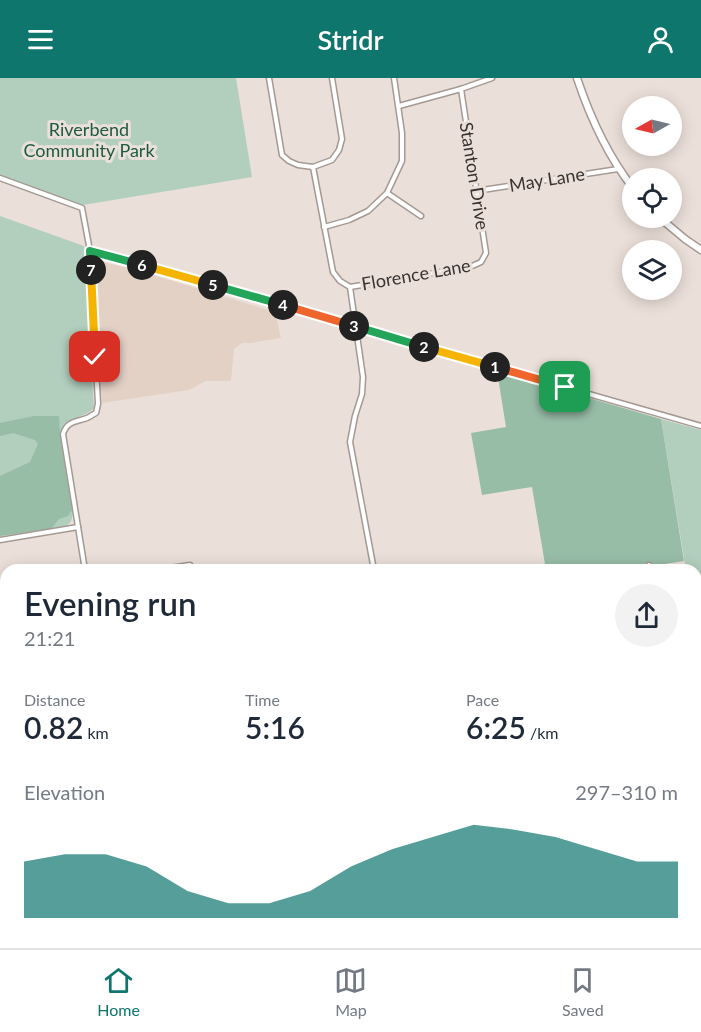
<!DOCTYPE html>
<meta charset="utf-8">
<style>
body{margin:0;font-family:Lato,sans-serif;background:#f2f2f3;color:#1f2937;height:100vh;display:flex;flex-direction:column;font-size:22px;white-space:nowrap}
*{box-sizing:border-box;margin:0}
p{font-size:20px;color:#747a83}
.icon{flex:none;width:33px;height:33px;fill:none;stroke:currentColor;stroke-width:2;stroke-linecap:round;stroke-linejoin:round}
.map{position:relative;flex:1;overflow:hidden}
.panel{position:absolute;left:0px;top:486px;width:702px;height:384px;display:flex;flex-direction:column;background:#fff;border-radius:18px 18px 0 0;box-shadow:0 3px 15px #0003}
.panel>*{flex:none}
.needle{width:39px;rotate:262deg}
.buttons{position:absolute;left:622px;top:18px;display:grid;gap:12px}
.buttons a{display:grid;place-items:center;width:60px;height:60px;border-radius:50%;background:#fff;box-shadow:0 3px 15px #0003;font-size:30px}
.pin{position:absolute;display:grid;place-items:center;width:51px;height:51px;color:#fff;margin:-26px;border-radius:12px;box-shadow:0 3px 9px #0006}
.km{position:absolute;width:30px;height:30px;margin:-15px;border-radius:50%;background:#222;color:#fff;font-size:16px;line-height:30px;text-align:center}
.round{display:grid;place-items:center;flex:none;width:63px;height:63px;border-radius:32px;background:#f2f2f3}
.summary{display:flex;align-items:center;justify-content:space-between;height:102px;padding:0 24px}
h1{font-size:33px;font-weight:600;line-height:45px}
.figures{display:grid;grid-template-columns:repeat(3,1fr);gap:9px;height:102px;padding:6px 24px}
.figures div{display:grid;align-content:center}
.figures b{font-size:30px;font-weight:600}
.figures small{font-size:16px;font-weight:400}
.figures p{font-size:16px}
.chart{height:168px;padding:12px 24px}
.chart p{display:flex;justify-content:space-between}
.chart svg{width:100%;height:108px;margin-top:6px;fill:#0f766e;opacity:.7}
header{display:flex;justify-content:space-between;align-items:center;height:78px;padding:0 24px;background:#0f766e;color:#fff;font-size:27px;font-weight:600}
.tab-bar{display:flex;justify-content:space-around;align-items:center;height:84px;border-top:2px solid #e0e1e3;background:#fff;font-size:16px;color:#747a83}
.tab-bar a{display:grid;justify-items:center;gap:3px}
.tab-bar .selected{color:#0f766e}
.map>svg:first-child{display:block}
.built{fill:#e3d1c6}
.green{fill:#b2cebd}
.forest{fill:#98bda7}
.water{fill:#9ac7d5;stroke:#7d9ba4;stroke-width:1.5}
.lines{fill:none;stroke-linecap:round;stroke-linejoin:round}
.minor-casing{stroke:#a49a93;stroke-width:7}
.secondary-casing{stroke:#a49a93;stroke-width:9}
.minor{stroke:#fff;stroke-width:4}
.secondary{stroke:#fff;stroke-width:6}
.split-1-casing{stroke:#fff;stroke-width:12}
.split-2-casing{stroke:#fff;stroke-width:12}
.split-3-casing{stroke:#fff;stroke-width:12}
.split-4-casing{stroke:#fff;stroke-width:12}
.split-5-casing{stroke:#fff;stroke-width:12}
.split-6-casing{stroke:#fff;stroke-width:12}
.split-7-casing{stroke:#fff;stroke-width:12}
.split-8-casing{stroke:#fff;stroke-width:12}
.split-1{stroke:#f0652b;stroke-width:8}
.split-2{stroke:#f5b400;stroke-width:8}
.split-3{stroke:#22a559;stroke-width:8}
.split-4{stroke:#f0652b;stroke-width:8}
.split-5{stroke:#22a559;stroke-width:8}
.split-6{stroke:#f5b400;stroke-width:8}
.split-7{stroke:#22a559;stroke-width:8}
.split-8{stroke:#f5b400;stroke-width:8}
.labels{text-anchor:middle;stroke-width:6;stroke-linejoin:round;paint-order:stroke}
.park-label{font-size:18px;fill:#1c5b3e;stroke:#ebe0d9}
.street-label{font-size:18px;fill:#383331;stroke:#ebe0d9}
</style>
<header><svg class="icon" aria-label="menu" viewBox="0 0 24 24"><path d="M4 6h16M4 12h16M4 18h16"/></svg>Stridr<svg class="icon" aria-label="person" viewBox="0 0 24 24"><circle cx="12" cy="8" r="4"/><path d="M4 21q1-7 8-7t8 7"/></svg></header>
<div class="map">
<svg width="701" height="870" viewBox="0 0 701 870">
<rect width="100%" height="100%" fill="#ebe0d9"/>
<path class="built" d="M 92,181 L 146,195 L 275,234 L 281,260 L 251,265 L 242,265 L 234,271 L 231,303 L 206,303 L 189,312 L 102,325 Z"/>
<g class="green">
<path d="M 0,0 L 236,0 L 252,99 L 83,127 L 0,98 Z"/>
<path d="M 0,138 L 84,168 L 94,330 C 83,342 63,338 60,357 L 72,432 C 73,440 72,446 64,449 L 0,458 Z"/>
<path d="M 661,341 L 701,352 L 701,592 L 696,559 L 696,492 L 686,492 Z"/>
</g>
<g class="forest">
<path d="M 497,293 L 661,341 L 684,483 L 626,492 L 546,492 L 532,409 L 482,417 L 471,355 L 506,349 Z"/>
<path d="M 34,338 L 59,338 L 60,357 L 72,432 L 68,438 L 59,441 L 51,451 L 0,458 L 0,398 L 30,384 L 38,366 L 35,362 L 13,355 L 0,358 L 0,345 Z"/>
</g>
<path class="water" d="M 701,768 L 701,870 L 408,870 L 424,864 L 696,864 L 696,771 Z"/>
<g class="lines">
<g class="minor-casing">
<g id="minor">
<path d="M 269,0 L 282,77 L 289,83 L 298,87 L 313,89 L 332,82 L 339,72 L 342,61 L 332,0"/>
<path d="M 399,28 L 461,11 L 492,0"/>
<path d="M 313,89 L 333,194 L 340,203 L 350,209 L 363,299 L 362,316 L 355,338 L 350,364 L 374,492"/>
<path d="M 0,100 L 82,130 L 90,173 L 98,326 L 96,335 C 93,336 90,339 87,340 C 76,344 67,343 63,356 L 85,492"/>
<path d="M 476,113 L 618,91"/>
<path d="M 387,115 L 421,138"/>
<path d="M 324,149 L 349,142 L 368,133 L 387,115 L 402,83 L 402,55 L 394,0"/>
<path d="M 90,173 L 277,225 L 372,254 L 701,348"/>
<path d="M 350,209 L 470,189 L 481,184 L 486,175 L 461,11"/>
<path d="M 0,462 L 78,449"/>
<path d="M 649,487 L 650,492"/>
<path d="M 156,492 L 190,487"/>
<path d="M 0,514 L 6,513"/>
<path d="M 0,570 L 6,569"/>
<path d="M 0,626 L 6,625"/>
<path d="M 696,714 L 701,712"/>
<path d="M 262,870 L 268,864"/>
<path d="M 308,870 L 313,864"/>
</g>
</g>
<g class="secondary-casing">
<g id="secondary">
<path d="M 577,0 C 590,39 608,78 633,110"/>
<path d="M 660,140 L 685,161 L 701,172"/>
</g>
</g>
<use href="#minor" class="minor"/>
<use href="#secondary" class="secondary"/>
</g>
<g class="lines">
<g class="split-1-casing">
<path id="split-1" d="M 495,289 L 565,309"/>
</g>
<g class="split-2-casing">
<path id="split-2" d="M 424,269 L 495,289"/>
</g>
<g class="split-3-casing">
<path id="split-3" d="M 354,248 L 424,269"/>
</g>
<g class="split-4-casing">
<path id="split-4" d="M 283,227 L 354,248"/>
</g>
<g class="split-5-casing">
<path id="split-5" d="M 213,207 L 283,227"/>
</g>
<g class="split-6-casing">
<path id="split-6" d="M 142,187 L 213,207"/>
</g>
<g class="split-7-casing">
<path id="split-7" d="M 91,192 L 90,173 L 142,187"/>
</g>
<g class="split-8-casing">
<path id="split-8" d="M 91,192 L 95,279"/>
</g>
<use href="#split-1" class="split-1"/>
<use href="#split-2" class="split-2"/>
<use href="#split-3" class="split-3"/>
<use href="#split-4" class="split-4"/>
<use href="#split-5" class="split-5"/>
<use href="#split-6" class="split-6"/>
<use href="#split-7" class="split-7"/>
<use href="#split-8" class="split-8"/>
</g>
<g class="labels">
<g class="park-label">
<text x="89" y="58">Riverbend<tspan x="89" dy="21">Community Park</tspan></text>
</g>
<g class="street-label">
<text transform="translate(474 98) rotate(81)" y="6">Stanton Drive</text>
<text transform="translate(547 102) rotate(-9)" y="6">May Lane</text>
<text transform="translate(416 197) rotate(-10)" y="6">Florence Lane</text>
</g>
</g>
</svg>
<div class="buttons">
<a><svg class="needle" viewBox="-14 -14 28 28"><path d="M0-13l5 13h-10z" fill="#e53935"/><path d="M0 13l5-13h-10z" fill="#747a83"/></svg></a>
<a><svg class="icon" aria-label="locate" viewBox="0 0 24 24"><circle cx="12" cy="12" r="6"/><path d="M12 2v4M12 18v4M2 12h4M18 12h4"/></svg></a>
<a><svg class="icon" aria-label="layers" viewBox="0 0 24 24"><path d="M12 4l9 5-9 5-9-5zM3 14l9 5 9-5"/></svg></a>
</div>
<div class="pin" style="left:565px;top:309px;background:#1e9e55"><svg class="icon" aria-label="arrive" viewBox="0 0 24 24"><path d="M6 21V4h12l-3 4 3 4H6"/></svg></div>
<div class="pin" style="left:95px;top:279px;background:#d93025"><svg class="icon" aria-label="check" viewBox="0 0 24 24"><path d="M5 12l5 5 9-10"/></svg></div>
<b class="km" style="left:495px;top:289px">1</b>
<b class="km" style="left:424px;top:269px">2</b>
<b class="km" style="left:354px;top:248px">3</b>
<b class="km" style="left:283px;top:227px">4</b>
<b class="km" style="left:213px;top:207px">5</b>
<b class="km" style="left:142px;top:187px">6</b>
<b class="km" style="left:91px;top:192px">7</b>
<section class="panel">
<div class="summary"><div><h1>Evening run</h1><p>21:21</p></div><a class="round"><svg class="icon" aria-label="share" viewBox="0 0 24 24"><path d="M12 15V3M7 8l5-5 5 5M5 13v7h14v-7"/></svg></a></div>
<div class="figures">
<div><p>Distance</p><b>0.82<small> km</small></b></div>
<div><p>Time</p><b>5:16</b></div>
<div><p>Pace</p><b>6:25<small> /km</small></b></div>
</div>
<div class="chart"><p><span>Elevation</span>297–310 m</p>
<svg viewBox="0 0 160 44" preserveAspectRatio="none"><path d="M0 44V21L10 18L20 18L30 23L40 33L50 38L60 38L70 33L80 23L90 16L100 11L110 6L120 8L130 11L140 16L150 21L160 21V44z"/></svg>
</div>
</section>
</div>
<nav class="tab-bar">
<a class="selected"><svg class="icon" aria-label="home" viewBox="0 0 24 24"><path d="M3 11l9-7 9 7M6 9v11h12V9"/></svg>Home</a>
<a><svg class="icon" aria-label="map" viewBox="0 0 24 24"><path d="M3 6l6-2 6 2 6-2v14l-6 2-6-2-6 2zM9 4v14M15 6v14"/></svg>Map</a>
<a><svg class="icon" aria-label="saved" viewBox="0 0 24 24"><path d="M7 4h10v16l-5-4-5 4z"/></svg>Saved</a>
</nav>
